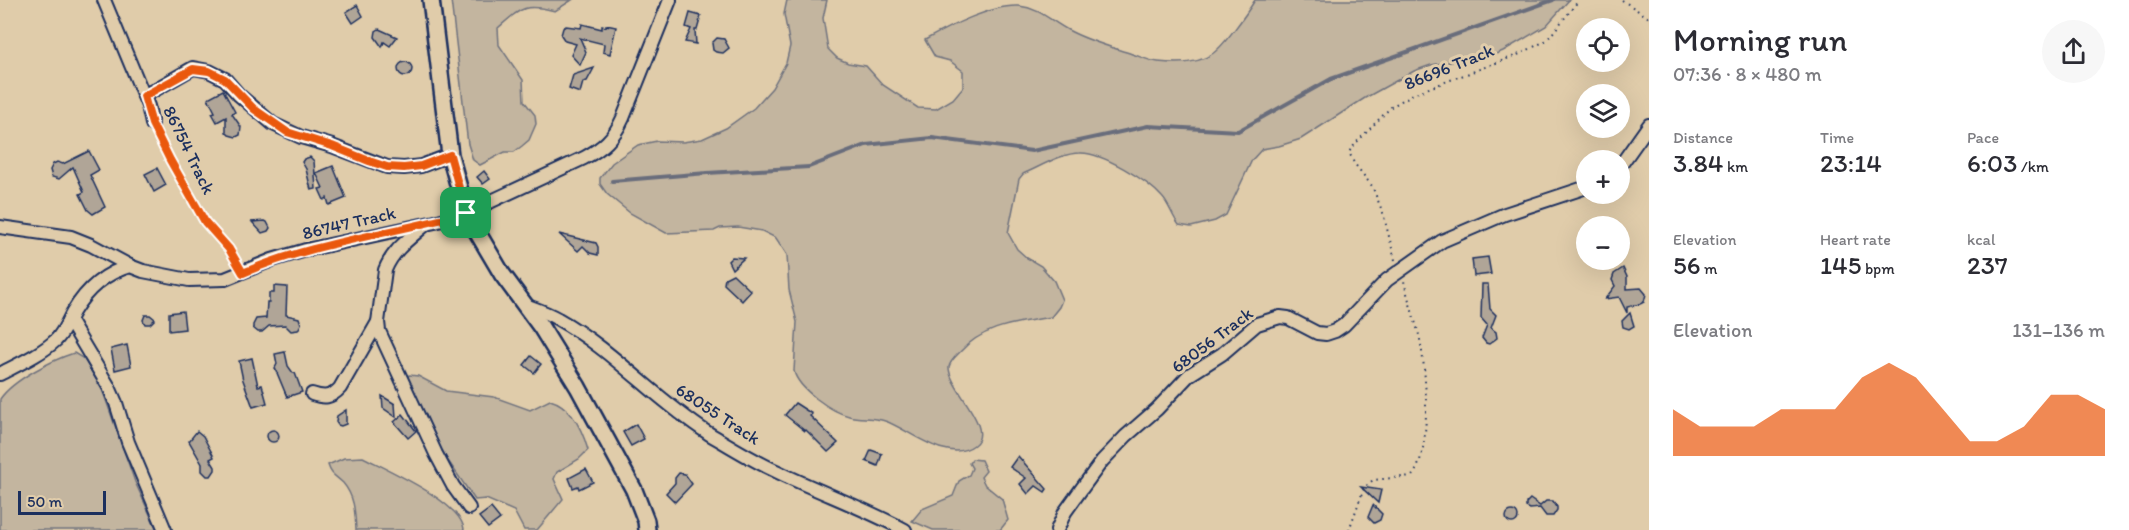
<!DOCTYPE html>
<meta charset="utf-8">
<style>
body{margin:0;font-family:Itim,sans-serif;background:#f7f7f7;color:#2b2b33;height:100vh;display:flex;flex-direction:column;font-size:22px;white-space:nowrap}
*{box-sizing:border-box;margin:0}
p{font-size:20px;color:#7c7c81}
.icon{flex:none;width:33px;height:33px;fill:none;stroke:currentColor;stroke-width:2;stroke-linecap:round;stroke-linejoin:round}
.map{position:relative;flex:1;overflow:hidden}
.details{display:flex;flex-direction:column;background:#fff;width:480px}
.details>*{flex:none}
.controls{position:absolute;left:1576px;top:18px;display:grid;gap:12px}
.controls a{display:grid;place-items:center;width:54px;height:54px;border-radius:50%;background:#fff;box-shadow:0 6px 24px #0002;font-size:30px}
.scale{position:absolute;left:18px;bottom:15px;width:88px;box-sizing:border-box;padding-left:6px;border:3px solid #1b2f5e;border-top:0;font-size:16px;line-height:21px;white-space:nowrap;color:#1b2f5e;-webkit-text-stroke:4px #e0ccaa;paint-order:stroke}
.pin{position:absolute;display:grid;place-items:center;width:51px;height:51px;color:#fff;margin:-26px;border-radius:12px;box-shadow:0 3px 9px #0006}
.round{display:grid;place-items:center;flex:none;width:63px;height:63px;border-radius:32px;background:#f7f7f7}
.headline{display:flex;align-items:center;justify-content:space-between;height:102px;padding:0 24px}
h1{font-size:33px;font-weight:600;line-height:45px}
.stats{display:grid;grid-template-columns:repeat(3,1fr);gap:9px;height:102px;padding:6px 24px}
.stats div{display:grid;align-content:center}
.stats b{font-size:26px;font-weight:600}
.stats small{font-size:16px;font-weight:400}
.stats p{font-size:16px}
.chart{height:168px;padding:12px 24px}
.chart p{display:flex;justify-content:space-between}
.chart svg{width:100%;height:108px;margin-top:6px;fill:#ea580c;opacity:.7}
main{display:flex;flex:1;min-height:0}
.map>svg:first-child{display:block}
.green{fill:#c3b59f;stroke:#6f727e;stroke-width:1.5}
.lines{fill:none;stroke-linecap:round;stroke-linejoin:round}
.stream{stroke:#696d7c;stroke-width:4}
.building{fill:#b0a597;stroke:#1b2f5e;stroke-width:1.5}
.minor-casing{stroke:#1b2f5e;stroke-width:16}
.tertiary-casing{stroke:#1b2f5e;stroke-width:20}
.path{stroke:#1b2f5e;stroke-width:2;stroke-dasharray:1.5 4.5;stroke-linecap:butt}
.minor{stroke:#e0ccaa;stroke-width:12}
.tertiary{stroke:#e0ccaa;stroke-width:15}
.route-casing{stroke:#fff;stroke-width:12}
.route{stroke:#ea580c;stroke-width:8}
.labels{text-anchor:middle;stroke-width:6;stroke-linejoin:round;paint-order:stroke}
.street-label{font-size:18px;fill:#1b2f5e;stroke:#e0ccaa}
</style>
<main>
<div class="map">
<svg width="1649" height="530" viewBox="0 0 1649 530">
<rect width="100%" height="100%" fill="#e0ccaa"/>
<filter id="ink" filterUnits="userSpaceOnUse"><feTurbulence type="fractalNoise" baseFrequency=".0167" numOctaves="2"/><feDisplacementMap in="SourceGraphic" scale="12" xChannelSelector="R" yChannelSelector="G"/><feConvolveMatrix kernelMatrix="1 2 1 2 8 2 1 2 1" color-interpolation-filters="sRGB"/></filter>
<g filter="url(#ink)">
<g class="green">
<path d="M 451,0 L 572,0 L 555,11 C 524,3 521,8 498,28 L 499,45 L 523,80 L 524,101 L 535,115 L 536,124 L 529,140 L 522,146 L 514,152 L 505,152 L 480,165 L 473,160 L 468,144 Z"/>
<path d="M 787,0 L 827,0 L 823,18 L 828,49 L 837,58 L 848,63 L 866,66 L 883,85 L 918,108 L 936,109 L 953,99 L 963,87 L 963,71 L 950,61 L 935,57 L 925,40 C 948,27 993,4 1019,6 C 1039,8 1051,21 1068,30 C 1088,41 1111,47 1132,54 C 1141,57 1150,61 1158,62 C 1175,64 1198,64 1212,54 C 1224,46 1247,13 1255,0 L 1569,0 L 1546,26 L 1503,51 L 1491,56 L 1431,65 L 1414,71 L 1365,98 L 1301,139 L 1279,146 L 1262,149 L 1252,160 L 1226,215 L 1215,221 L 1191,227 L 1179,225 C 1172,216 1169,204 1162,197 C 1148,181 1102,152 1080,153 C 1061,153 1040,167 1023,174 L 1019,179 L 1008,233 L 1017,249 L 1027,258 L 1041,266 L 1054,281 L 1062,300 L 1059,307 L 1051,317 C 1018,323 984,325 960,352 C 956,356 950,361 949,367 C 948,387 996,429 974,445 C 948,465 909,429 885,421 C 874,417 860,419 849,416 C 832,412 798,389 794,371 L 797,322 L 789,290 L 787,255 L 776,238 L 762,231 L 738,227 L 720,228 L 714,231 L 666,233 L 630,213 L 607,194 L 600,184 L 600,178 L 612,163 L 638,145 L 657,141 L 683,142 L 702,139 L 726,128 L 754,108 L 772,88 L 786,63 L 790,46 L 784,14 Z"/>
<path d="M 74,353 L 84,359 L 102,389 L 135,482 L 157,530 L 0,530 L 0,399 C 13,380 52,360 74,353 Z"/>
<path d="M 409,375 L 418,376 L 446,391 L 494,397 L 530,410 L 550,400 C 572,406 582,429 588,450 L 579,459 L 557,472 L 554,479 L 563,499 L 537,530 L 524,530 L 514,511 L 486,499 L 475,500 L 442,452 L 407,379 Z"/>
<path d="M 363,457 C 386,469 463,503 464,530 L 356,530 C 355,513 355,497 343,483 C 336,476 331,475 328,465 L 344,458 Z"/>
<path d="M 972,459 L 981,460 L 986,471 L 981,477 L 985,485 L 1002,499 L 1008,520 L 1000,530 L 933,530 L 912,521 L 922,509 L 953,496 L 959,481 L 969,475 L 972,468 L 969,463 Z"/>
</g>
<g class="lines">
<path class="stream" d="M 612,181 L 707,173 L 809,167 L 866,145 L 932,138 L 1032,151 L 1148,126 L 1238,131 L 1331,79 L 1553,0"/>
</g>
<g class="building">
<path d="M 357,5 L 363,16 L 353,23 L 346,12 Z"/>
<path d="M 690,13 L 701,16 L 697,30 L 695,30 L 696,44 L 685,42 L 691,29 L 686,27 Z"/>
<path d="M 582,24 L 602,29 L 602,26 L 606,27 L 606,25 L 616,27 L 610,54 L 603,52 L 604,44 L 580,38 L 586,52 L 580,65 L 571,55 L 576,44 L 565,41 L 561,35 L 563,28 L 566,26 L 581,28 Z"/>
<path d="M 379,29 L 397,37 L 390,46 L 384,42 L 382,47 L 375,37 L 376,31 Z"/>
<path d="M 717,38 L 724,39 L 729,48 L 723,53 L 716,52 L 713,50 L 712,43 Z"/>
<circle cx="405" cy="69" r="7"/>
<path d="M 594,68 L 587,81 L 583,82 L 580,93 L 569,89 L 573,75 Z"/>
<path d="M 223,90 L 235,112 L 232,114 L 241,127 L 240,135 L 236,137 L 229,135 L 226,132 L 226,117 L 217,122 L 212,113 L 215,112 L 208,98 Z"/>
<path d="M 89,151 L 99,170 L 90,175 L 105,207 L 93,214 L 88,210 L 80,194 L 84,192 L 73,167 L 59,179 L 52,177 L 50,170 L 53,164 L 57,162 L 63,164 Z"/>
<path d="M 310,157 L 314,161 L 316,189 L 311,190 L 306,169 L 302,162 L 304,159 Z"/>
<path d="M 333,166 L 346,198 L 329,205 L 327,198 L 324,200 L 319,189 L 323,188 L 316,173 Z"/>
<path d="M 157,168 L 166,185 L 154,192 L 145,174 Z"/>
<path d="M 484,171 L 490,179 L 483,184 L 477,177 Z"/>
<path d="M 265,221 L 267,222 L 270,228 L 268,231 L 262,233 L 252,222 Z"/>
<path d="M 559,234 L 596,243 L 598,247 L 598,255 L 590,253 L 583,246 L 578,251 Z"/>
<path d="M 732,257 L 744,258 L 732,269 L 728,261 Z"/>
<path d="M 1488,257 L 1491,274 L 1474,276 L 1472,259 Z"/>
<path d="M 1623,268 L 1627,277 L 1627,289 L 1641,288 L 1646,294 L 1644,302 L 1640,304 L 1627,307 L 1627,313 L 1619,297 L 1605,299 L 1615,286 L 1612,280 L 1614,274 Z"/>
<path d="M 733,274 L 751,291 L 742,301 L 724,284 L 725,278 Z"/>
<path d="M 1482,284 L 1488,284 L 1490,309 L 1496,315 L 1491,328 L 1496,332 L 1497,338 L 1489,344 L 1486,343 L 1482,338 L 1487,325 L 1481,318 Z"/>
<path d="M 274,286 L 287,287 L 286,315 L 299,318 L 301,324 L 298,330 L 291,331 L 285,325 L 269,326 L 262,332 L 258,332 L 253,328 L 253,325 L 256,319 L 266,318 L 267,302 L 269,302 L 269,293 L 274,293 Z"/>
<path d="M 183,311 L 185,329 L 169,331 L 169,313 Z"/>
<path d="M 1630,313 L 1634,326 L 1629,329 L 1623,327 L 1622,321 Z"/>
<path d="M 145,315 L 150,315 L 155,319 L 150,324 L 145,324 L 143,320 Z"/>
<path d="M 127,345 L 131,366 L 115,370 L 111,349 Z"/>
<path d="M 285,352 L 288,366 L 293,373 L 295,373 L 302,392 L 287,397 L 275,368 L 277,364 L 275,354 Z"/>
<path d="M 531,356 L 541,364 L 534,373 L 524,365 Z"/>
<path d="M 252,358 L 258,386 L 262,385 L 267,403 L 253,407 L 243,380 L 239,361 Z"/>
<path d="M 382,396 L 395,404 L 396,417 L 383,408 Z"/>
<path d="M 795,403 L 812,414 L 810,416 L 838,443 L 828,452 L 806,430 L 805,431 L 785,415 Z"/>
<path d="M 346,410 L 346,424 L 341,426 L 338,425 L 336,422 L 337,416 Z"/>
<path d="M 403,414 L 416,431 L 408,438 L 394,422 Z"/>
<path d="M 636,424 L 644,439 L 631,446 L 623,432 Z"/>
<circle cx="273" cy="436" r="6"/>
<path d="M 197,431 L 203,436 L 214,457 L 210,459 L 215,467 L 215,470 L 211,476 L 207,476 L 202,471 L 202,464 L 189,441 Z"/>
<path d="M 871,450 L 882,454 L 878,466 L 866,461 Z"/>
<path d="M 1018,456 L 1047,489 L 1045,492 L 1036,486 L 1028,494 L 1020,484 L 1026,478 L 1010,467 Z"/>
<path d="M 586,469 L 593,482 L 579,489 L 578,486 L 573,488 L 569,478 Z"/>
<path d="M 679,473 L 685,474 L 692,484 L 675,502 L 666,493 L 675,483 L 675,478 Z"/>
<path d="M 1361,487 L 1381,490 L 1378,503 Z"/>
<path d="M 1530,499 L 1540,506 L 1546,501 L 1553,501 L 1557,507 L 1557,510 L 1553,516 L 1546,516 L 1540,508 L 1530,509 L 1526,507 L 1526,503 Z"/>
<path d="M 1373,505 L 1382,514 L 1380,520 L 1374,523 L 1368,517 Z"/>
<path d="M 491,508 L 500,519 L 488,528 L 479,517 Z"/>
<circle cx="1512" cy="517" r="6"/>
</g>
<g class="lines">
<g class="minor-casing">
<g id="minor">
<path d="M 104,0 L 148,106 L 152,124"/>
<path d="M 144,96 L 193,68 L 209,71 L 225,79 L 239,95 L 273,124 L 301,137 L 332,146 L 387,167 L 404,168 L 421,166 L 450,155"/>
<path d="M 1620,166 L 1649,125"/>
<path d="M 425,225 C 409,239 393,250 385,270 L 378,322 L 379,331 L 436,454 L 453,486 L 469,508"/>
<path d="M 0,227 L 71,237 L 91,245 L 130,266 L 143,271 L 189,280 L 225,279 L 272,260 L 306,250 L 435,222 L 466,213 L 584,158 C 603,148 614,138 623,118 L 670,0"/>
<path d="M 525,305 C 536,309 548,313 558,319 C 613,350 655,399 708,433 C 730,446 752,460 776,471 C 819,492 862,507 905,530"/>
<path d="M 69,320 L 109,387 L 116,403 L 128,442 L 165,530"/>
<path d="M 0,374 C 19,364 41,354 56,340 C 64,332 68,321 73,312 C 86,290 105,273 130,266"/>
<path d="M 312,394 C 324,398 331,398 340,388 L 378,322"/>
<path d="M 1057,530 L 1065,512 L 1080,491 L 1102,461 L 1126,436 L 1157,409 L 1189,375 L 1222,354 L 1257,324 L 1280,317 L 1288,318 L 1317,333 L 1326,334 L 1335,331 L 1344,325 L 1387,280 L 1442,241 L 1505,214 L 1587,187"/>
</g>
</g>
<g class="tertiary-casing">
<path id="tertiary" d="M 431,0 L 450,155 L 466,213 L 502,274 L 541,327 L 578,387 L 634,490 L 646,521 L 647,530"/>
</g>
<g class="path">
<path d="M 1622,0 L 1649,18"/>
<path d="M 157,134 L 205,222 L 229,249 L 236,261"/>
<path d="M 1395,260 L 1383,213 L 1372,186 L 1354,163 L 1349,152 L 1356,143 L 1391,107 L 1413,94 L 1520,54 L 1547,40 L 1579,0"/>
<path d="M 1349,530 L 1364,488 L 1373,480 L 1412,476 C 1433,452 1426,365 1419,335 C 1414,317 1408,299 1404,281"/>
</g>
<use href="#minor" class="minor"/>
<use href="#tertiary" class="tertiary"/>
</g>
</g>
<g class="lines" filter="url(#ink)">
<g class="route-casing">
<path id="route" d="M 193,69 L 209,71 L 225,79 L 254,109 L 287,132 L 332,146 L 369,161 L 387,167 L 404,168 L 421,166 L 450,155 L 466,213 C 392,234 314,242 243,273 L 229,249 L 205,222 L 170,160 L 152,124 L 144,96 Z"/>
</g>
<use href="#route" class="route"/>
</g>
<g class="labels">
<g class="street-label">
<text transform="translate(1449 67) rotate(-22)" y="6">86696 Track</text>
<text transform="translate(189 150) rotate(64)" y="6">86754 Track</text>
<text transform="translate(349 223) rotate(-13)" y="6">86747 Track</text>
<text transform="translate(1212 340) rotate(-37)" y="6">68056 Track</text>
<text transform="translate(718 414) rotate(33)" y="6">68055 Track</text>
</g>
</g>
</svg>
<div class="controls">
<a><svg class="icon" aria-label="locate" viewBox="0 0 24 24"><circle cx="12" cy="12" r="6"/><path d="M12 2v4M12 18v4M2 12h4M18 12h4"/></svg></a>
<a><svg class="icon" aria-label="layers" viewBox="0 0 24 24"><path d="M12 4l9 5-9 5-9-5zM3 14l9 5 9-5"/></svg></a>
<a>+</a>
<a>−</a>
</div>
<div class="scale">50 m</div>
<div class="pin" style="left:466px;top:213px;background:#1e9e55"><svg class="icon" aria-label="arrive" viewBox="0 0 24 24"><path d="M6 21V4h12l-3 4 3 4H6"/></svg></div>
</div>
<section class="details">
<div class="headline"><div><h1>Morning run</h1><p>07:36 · 8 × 480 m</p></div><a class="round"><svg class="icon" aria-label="share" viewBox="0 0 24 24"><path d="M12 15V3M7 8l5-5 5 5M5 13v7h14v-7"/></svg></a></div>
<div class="stats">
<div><p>Distance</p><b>3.84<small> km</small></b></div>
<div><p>Time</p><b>23:14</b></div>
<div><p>Pace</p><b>6:03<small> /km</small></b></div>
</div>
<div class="stats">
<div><p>Elevation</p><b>56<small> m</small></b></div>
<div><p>Heart rate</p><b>145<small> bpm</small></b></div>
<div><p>kcal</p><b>237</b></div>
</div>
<div class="chart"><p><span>Elevation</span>131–136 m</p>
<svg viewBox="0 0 160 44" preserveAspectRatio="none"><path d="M0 44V25L10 32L20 32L30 32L40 25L50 25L60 25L70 12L80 6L90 12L100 25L110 38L120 38L130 32L140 19L150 19L160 25V44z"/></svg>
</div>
</section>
</main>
